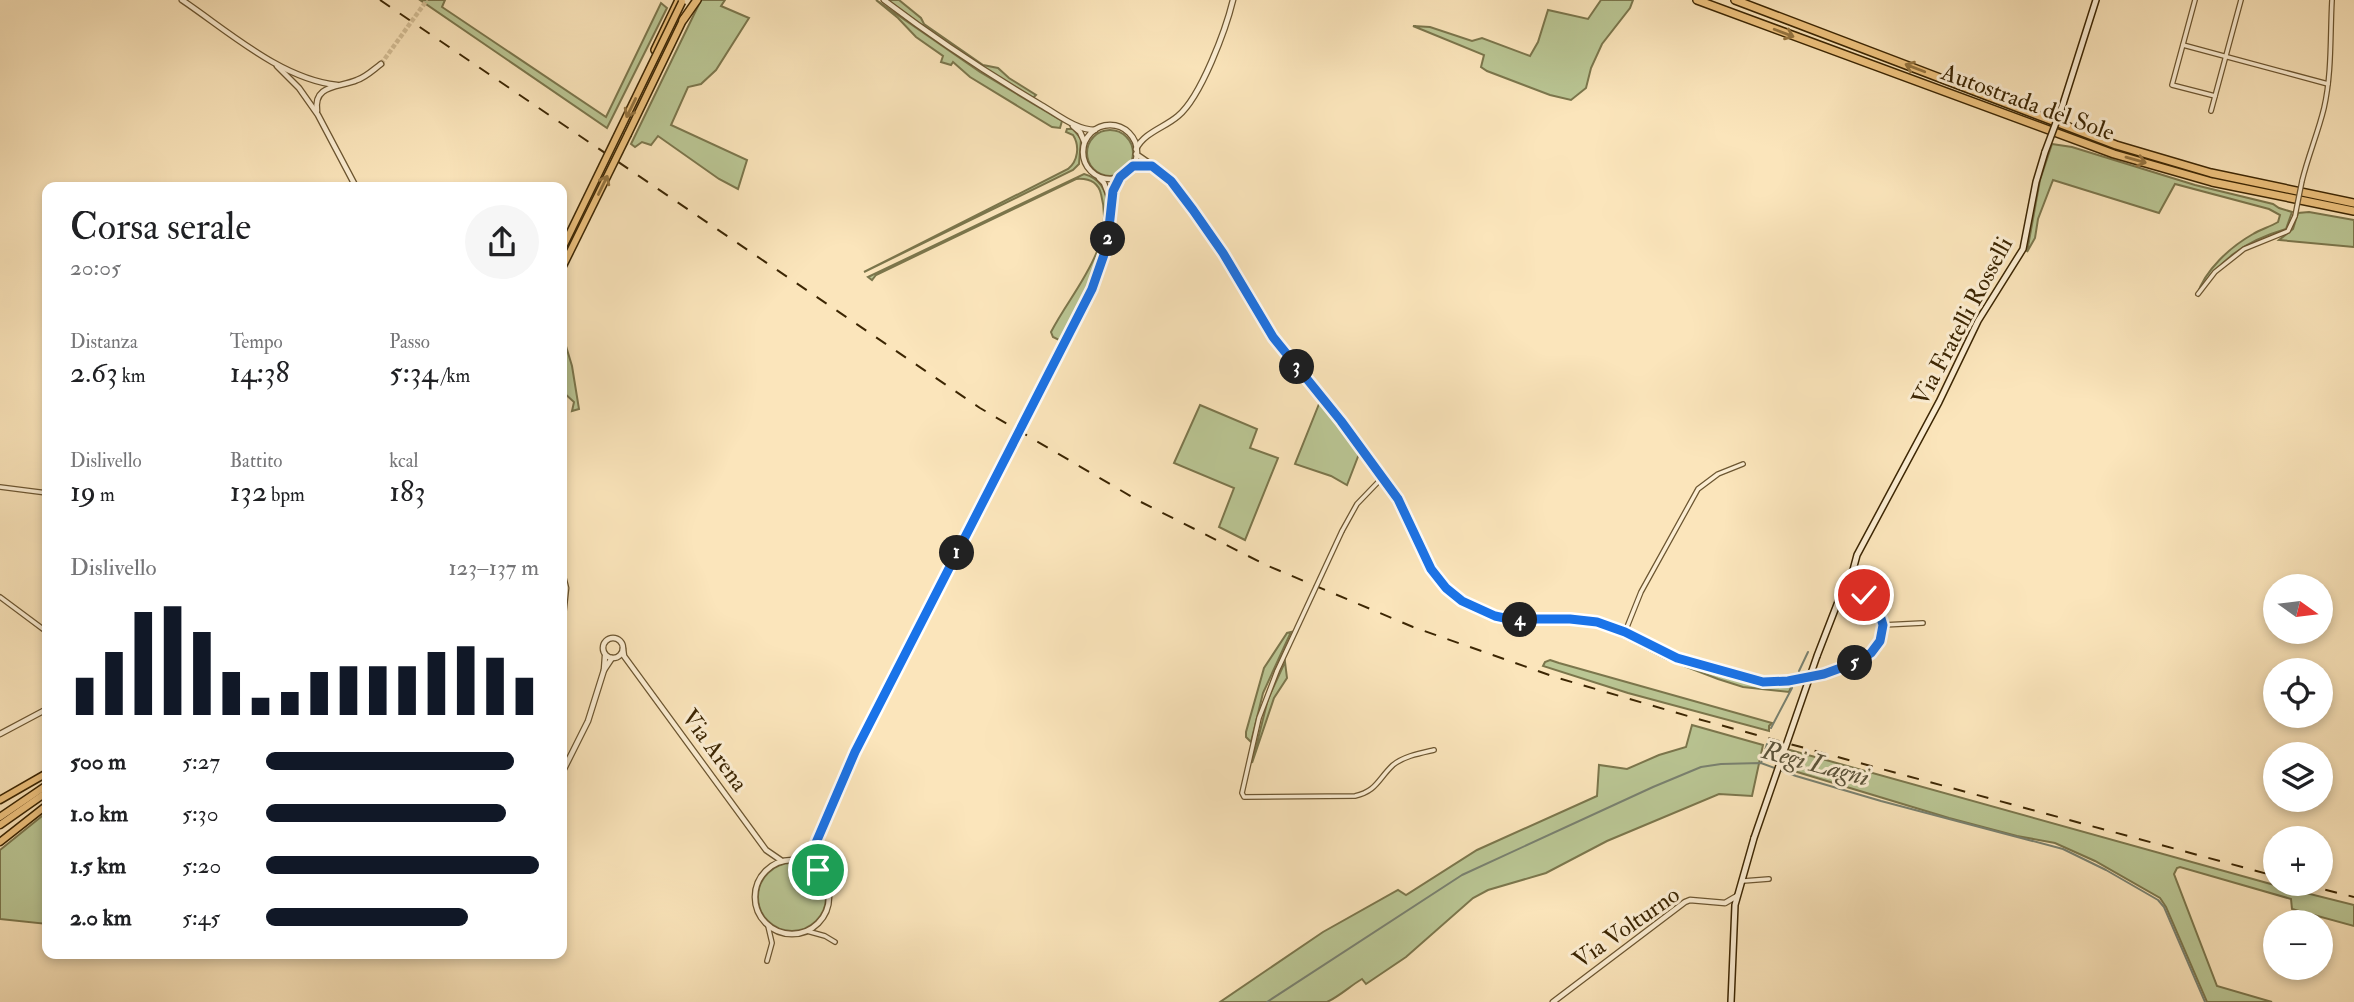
<!DOCTYPE html>
<html lang="it">
<meta charset="utf-8">
<style>
body{margin:0;font-family:"IM FELL Double Pica",serif;background:#f6f6f6;color:#202124;height:100vh;display:flex;flex-direction:column;font-size:26px;white-space:nowrap}
*{box-sizing:border-box;margin:0}
p{font-size:23px;color:#757577}
.icon{flex:none;width:38px;height:38px;fill:none;stroke:currentColor;stroke-width:2;stroke-linecap:round;stroke-linejoin:round}
.map{position:relative;flex:1;overflow:hidden}
.panel{position:absolute;left:42px;top:182px;width:525px;height:777px;display:flex;flex-direction:column;background:#fff;border-radius:14px;box-shadow:0 4px 10px #0003}
.panel>*{flex:none}
.needle{width:46px;rotate:104deg}
.controls{position:absolute;left:2263px;top:574px;display:grid;gap:14px}
.controls a{display:grid;place-items:center;width:70px;height:70px;border-radius:50%;background:#fff;box-shadow:0 4px 10px #0003;font-size:35px}
.pin{position:absolute;display:grid;place-items:center;width:60px;height:60px;color:#fff;margin:-30px;border:4px solid #fff;border-radius:50%;box-shadow:0 2px 7px #0007}
.km{position:absolute;width:35px;height:35px;margin:-18px;border-radius:50%;background:#222;color:#fff;font-size:19px;line-height:35px;text-align:center}
.round{display:grid;place-items:center;flex:none;width:74px;height:74px;border-radius:37px;background:#f6f6f6}
.overview{display:flex;align-items:center;justify-content:space-between;height:119px;padding:0 28px}
h1{font-size:38px;font-weight:600;line-height:52px}
.stats{display:grid;grid-template-columns:repeat(3,1fr);gap:10px;height:119px;padding:7px 28px}
.stats div{display:grid;align-content:center}
.stats b{font-size:30px;font-weight:600}
.stats small{font-size:19px;font-weight:400}
.stats p{font-size:19px}
.chart{height:196px;padding:14px 28px}
.chart p{display:flex;justify-content:space-between}
.chart svg{width:100%;height:126px;margin-top:7px;stroke:#111827;stroke-width:6}
ul{padding:0 28px;list-style:none;font-size:23px}
li{display:grid;grid-template-columns:112px 84px 1fr;align-items:center;height:52px}
li i{height:18px;border-radius:9px;background:#111827}
.map>svg:first-child{display:block}
.green{fill:#bac694;stroke:#7b764c;stroke-width:2}
.lines{fill:none;stroke-linecap:round;stroke-linejoin:round}
.stream{stroke:#798170;stroke-width:2}
.tertiary-tunnel{stroke:#d5bf96;stroke-width:4.5;stroke-dasharray:4.5 2;stroke-linecap:butt}
.minor-casing{stroke:#6c5631;stroke-width:6}
.tertiary-casing{stroke:#6c5631;stroke-width:7}
.secondary-casing{stroke:#3c2603;stroke-width:8}
.trunk-casing{stroke:#3c2603;stroke-width:9}
.motorway-casing{stroke:#3c2603;stroke-width:10}
.minor{stroke:#fceed3;stroke-width:3.5}
.tertiary{stroke:#fceed3;stroke-width:4.5}
.secondary{stroke:#fceed3;stroke-width:5}
.trunk{stroke:#eec27e;stroke-width:6}
.motorway{stroke:#eec27e;stroke-width:7}
.rail{stroke:#3c2603;stroke-width:2;stroke-dasharray:12 12;stroke-linecap:butt}
.minor-bridge-casing{stroke:#6c5631;stroke-width:6;stroke-linecap:butt}
.tertiary-bridge-casing{stroke:#6c5631;stroke-width:7;stroke-linecap:butt}
.secondary-bridge-casing{stroke:#3c2603;stroke-width:8;stroke-linecap:butt}
.trunk-bridge-casing{stroke:#3c2603;stroke-width:9;stroke-linecap:butt}
.minor-bridge{stroke:#fceed3;stroke-width:3.5}
.tertiary-bridge{stroke:#fceed3;stroke-width:4.5}
.secondary-bridge{stroke:#fceed3;stroke-width:5}
.trunk-bridge{stroke:#eec27e;stroke-width:6}
.oneway{stroke:#957440}
.route-casing{stroke:#fff;stroke-width:14}
.route{stroke:#1a73e8;stroke-width:9}
.labels{text-anchor:middle;stroke-width:6;stroke-linejoin:round;paint-order:stroke}
.street-label{font-size:24px;fill:#3c2603;stroke:#fceed3}
.water-label{font-size:26px;font-style:italic;fill:#5b533a;stroke:#fceed3}
</style>
<div class="map">
<svg width="2354" height="1002" viewBox="0 0 2354 1002">
<rect width="100%" height="100%" fill="#fbe5bb"/>
<filter id="stains"><feTurbulence type="fractalNoise" baseFrequency=".00286" numOctaves="4"/><feColorMatrix values="0 0 0 0 .2 0 0 0 0 .09 0 0 0 0 .02 0 0 0 .5 -.17"/></filter>
<radialGradient id="worn" r=".72"><stop offset=".6" stop-color="#630" stop-opacity="0"/><stop offset="1" stop-color="#630" stop-opacity=".3"/></radialGradient>
<g class="green">
<path d="M 420,0 L 445,0 L 442,7 L 606,117 L 661,3 L 667,8 L 607,128 Z"/>
<path d="M 701,0 L 725,0 L 721,6 L 749,18 L 716,70 L 701,84 L 688,87 L 671,125 L 747,160 L 738,189 L 719,179 L 658,136 L 651,145 L 642,142 L 635,147 L 631,144 Z"/>
<path d="M 876,0 L 980,72 L 1062,121 L 1060,128 L 1052,127 L 970,77 L 953,62 L 951,65 L 941,62 L 943,56 L 916,37 L 898,18 Z"/>
<path d="M 887,0 L 899,0 L 921,18 L 924,24 L 983,65 L 998,68 L 1009,78 L 1036,95 L 1033,98 L 971,61 Z"/>
<path d="M 1601,0 L 1633,0 L 1630,8 L 1602,44 L 1591,68 L 1586,88 L 1571,100 L 1550,95 L 1487,71 L 1481,67 L 1484,55 L 1413,26 L 1430,27 L 1472,41 L 1482,38 L 1530,56 L 1538,42 L 1548,10 L 1588,19 Z"/>
<path d="M 1067,129 L 1073,129 L 1081,139 L 1079,164 L 1073,170 L 864,272 L 1068,169 C 1078,161 1080,146 1073,135 L 1066,132 Z"/>
<circle cx="1110" cy="153" r="23"/>
<path d="M 2052,144 L 2072,147 L 2195,185 L 2273,204 L 2279,208 L 2292,212 L 2286,229 C 2245,241 2220,259 2197,295 C 2205,270 2230,247 2253,234 C 2261,229 2270,227 2278,222 L 2280,215 L 2269,209 L 2175,184 L 2159,213 L 2053,180 L 2038,219 L 2035,238 L 2027,252 L 2040,180 Z"/>
<path d="M 1084,174 C 1103,179 1108,194 1107,212 C 1105,261 1083,299 1061,341 L 1053,337 L 1051,332 C 1073,289 1116,248 1101,194 C 1098,182 1088,178 1076,179 L 876,275 L 872,280 L 868,277 Z"/>
<path d="M 2309,212 L 2354,220 L 2354,247 L 2279,240 L 2293,229 L 2298,213 Z"/>
<path d="M 562,333 L 572,366 L 579,409 L 572,411 L 574,402 L 562,391 Z"/>
<path d="M 1321,399 L 1359,454 L 1347,485 L 1331,476 L 1295,464 Z"/>
<path d="M 1200,405 L 1257,429 L 1250,448 L 1278,458 L 1245,540 L 1219,527 L 1234,488 L 1174,463 Z"/>
<path d="M 1569,621 C 1611,624 1629,640 1666,656 C 1705,673 1749,688 1792,685 L 1789,692 L 1743,687 L 1718,679 L 1666,659 L 1605,628 L 1572,623 L 1551,624 L 1550,622 Z"/>
<path d="M 1291,632 L 1263,693 L 1251,742 L 1246,737 L 1246,732 L 1264,668 L 1287,633 Z"/>
<path d="M 1550,660 L 1559,663 L 1772,723 L 1769,726 L 1769,731 L 1628,693 L 1543,666 L 1545,662 Z"/>
<path d="M 1285,662 L 1287,678 L 1274,698 L 1252,763 L 1268,699 Z"/>
<path d="M 1692,725 L 1763,745 L 1752,796 L 1719,794 L 1607,841 L 1546,873 L 1488,890 L 1473,898 L 1406,957 L 1366,984 L 1362,979 C 1350,986 1340,996 1327,1002 L 1220,1002 L 1323,932 L 1398,890 L 1406,895 L 1477,850 L 1597,796 L 1599,765 L 1627,769 L 1659,755 L 1686,747 Z"/>
<path d="M 1790,750 L 2278,886 L 2354,905 L 2354,926 L 2292,909 L 2291,899 L 2180,867 L 2177,868 L 2174,874 L 2217,986 L 2272,1002 L 2207,1002 L 2166,907 L 2160,898 L 2095,861 L 2055,843 L 2017,836 L 1949,818 L 1784,768 Z"/>
<path d="M 47,812 L 47,924 L 0,919 L 0,850 Z"/>
<circle cx="792" cy="897" r="34"/>
</g>
<g class="lines">
<g class="stream">
<path d="M 1799,671 L 1808,652"/>
<path d="M 1771,728 L 1792,688"/>
<path d="M 1761,763 L 1767,744"/>
<path d="M 1267,1002 L 1462,875 L 1653,787 L 1701,767 L 1721,764 L 1761,763 L 1796,776 L 1881,801 L 2063,849 L 2106,870 L 2158,900 L 2164,907 L 2205,1002"/>
</g>
<path class="tertiary-tunnel" d="M 381,64 L 427,0"/>
<g class="minor-casing">
<g id="minor">
<path d="M 2195,0 L 2172,85 L 2215,96"/>
<path d="M 2183,45 L 2328,84"/>
<path d="M 2211,111 L 2241,0"/>
<path d="M 2302,181 C 2308,156 2318,133 2324,108 C 2332,73 2330,36 2332,0"/>
<path d="M 2198,294 L 2215,272 L 2244,249 L 2288,231 L 2295,216"/>
<path d="M 0,487 L 47,493"/>
<path d="M 1342,531 L 1357,504 L 1382,478"/>
<path d="M 0,597 L 47,632"/>
<path d="M 1883,625 L 1923,623"/>
<path d="M 1625,632 L 1641,592 L 1698,489 L 1718,474 L 1743,464"/>
<path d="M 1277,671 L 1259,718 L 1242,793 L 1244,797 L 1355,796 C 1377,791 1378,779 1393,765 C 1404,756 1421,753 1434,750"/>
<path d="M 1743,881 L 1769,879"/>
<path d="M 807,931 L 825,936 L 835,942"/>
<path d="M 767,961 L 772,943 L 768,926"/>
</g>
</g>
<g class="tertiary-casing">
<g id="tertiary">
<path d="M 182,0 C 228,31 281,79 337,85"/>
<path d="M 884,0 C 934,38 987,73 1041,105 C 1057,114 1076,130 1095,130"/>
<path d="M 277,66 L 299,88 L 318,115 L 356,187"/>
<path d="M 317,111 C 313,84 339,88 357,80 C 366,77 373,70 381,64"/>
<circle cx="1110" cy="152" r="27"/>
<path d="M 1073,126 L 1080,132 L 1084,141"/>
<path d="M 1136,149 C 1145,132 1164,128 1178,116 C 1201,97 1226,29 1233,0"/>
<path d="M 1136,154 C 1148,162 1160,170 1170,180 C 1213,224 1238,290 1275,339 C 1315,393 1362,443 1398,499 C 1421,534 1425,578 1462,601 C 1480,612 1502,619 1523,621 C 1553,622 1582,615 1612,626 C 1633,635 1653,647 1674,657 C 1708,672 1761,686 1798,679 C 1826,674 1888,662 1882,623 C 1881,610 1869,603 1865,591"/>
<path d="M 1133,166 L 1151,165"/>
<path d="M 1099,178 L 1104,183 L 1111,201"/>
<path d="M 1068,335 C 1083,307 1101,278 1107,246 C 1112,222 1108,199 1120,177"/>
<path d="M 562,572 L 566,588 L 562,625"/>
<path d="M 1857,600 L 1872,603"/>
<circle cx="613" cy="648" r="10"/>
<path d="M 623,649 L 624,656 L 766,850 L 782,861"/>
<path d="M 605,656 L 604,670 L 612,658"/>
<path d="M 0,734 L 47,709"/>
<path d="M 562,773 L 588,721 L 604,670"/>
<path d="M 797,859 L 815,845"/>
<circle cx="792" cy="897" r="37"/>
<path d="M 818,870 L 815,845 L 840,786 L 963,542"/>
<path d="M 1553,1002 L 1685,902 L 1690,900 L 1725,903 L 1737,896"/>
</g>
</g>
<g class="secondary-casing">
<g id="secondary">
<path d="M 2063,104 L 2096,0"/>
<circle cx="1853" cy="589" r="12"/>
<path d="M 1849,577 L 1853,570 L 1857,555 L 1939,402 L 1978,321 L 2023,249 L 2036,182 L 2045,152"/>
<path d="M 1817,656 L 1841,594"/>
<path d="M 1731,1002 L 1735,905 L 1754,838"/>
</g>
</g>
<g class="trunk-casing">
<g id="trunk">
<path d="M 628,134 L 684,18"/>
<path d="M 0,800 L 47,773"/>
<path d="M 0,817 L 47,785"/>
<path d="M 0,825 L 47,792"/>
<path d="M 0,842 L 47,805"/>
</g>
</g>
<g class="motorway-casing">
<g id="motorway">
<path d="M 1697,0 L 2114,154 L 2212,182 L 2354,211"/>
<path d="M 1735,0 L 2116,145 L 2211,173 L 2354,203"/>
<path d="M 683,20 L 697,0"/>
<path d="M 655,50 L 679,0"/>
</g>
</g>
<use href="#minor" class="minor"/>
<use href="#tertiary" class="tertiary"/>
<use href="#secondary" class="secondary"/>
<use href="#trunk" class="trunk"/>
<use href="#motorway" class="motorway"/>
<g class="rail">
<path d="M 380,0 L 980,408 L 1139,501 L 1266,565 L 1413,627 L 1558,678 L 1698,719 L 2275,876"/>
<path d="M 2302,884 L 2354,897"/>
</g>
<g class="minor-bridge-casing">
<g id="minor-bridge">
<path d="M 2295,216 L 2302,181"/>
<path d="M 1277,671 L 1342,531"/>
</g>
</g>
<g class="tertiary-bridge-casing">
<path id="tertiary-bridge" d="M 963,542 L 1068,335"/>
</g>
<g class="secondary-bridge-casing">
<g id="secondary-bridge">
<path d="M 2045,152 L 2063,104"/>
<path d="M 1754,838 L 1817,656"/>
</g>
</g>
<g class="trunk-bridge-casing">
<g id="trunk-bridge">
<path d="M 562,249 L 682,2"/>
<path d="M 562,268 L 628,134"/>
</g>
</g>
<use href="#minor-bridge" class="minor-bridge"/>
<use href="#tertiary-bridge" class="tertiary-bridge"/>
<use href="#secondary-bridge" class="secondary-bridge"/>
<use href="#trunk-bridge" class="trunk-bridge"/>
</g>
<defs><path id="oneway-shaft" d="M-6 0H5M1.5-3L5.5 0L1.5 3" fill="none" stroke-width="1.6" stroke-linecap="round" stroke-linejoin="round" transform="scale(1.75)"/></defs>
<g class="oneway">
<use href="#oneway-shaft" transform="translate(1784 33) rotate(21)"/>
<use href="#oneway-shaft" transform="translate(1915 68) rotate(-159)"/>
<use href="#oneway-shaft" transform="translate(631 108) rotate(116)"/>
<use href="#oneway-shaft" transform="translate(2136 160) rotate(16)"/>
<use href="#oneway-shaft" transform="translate(603 185) rotate(-64)"/>
</g>
<g class="lines">
<g class="route-casing">
<path id="route" d="M 818,870 L 815,845 L 855,752 L 1092,289 L 1107,246 L 1113,191 L 1120,177 L 1133,166 L 1152,166 L 1171,181 L 1193,210 L 1223,253 L 1273,337 L 1341,421 L 1398,499 L 1431,569 L 1446,588 L 1462,601 L 1495,616 L 1509,619 L 1570,619 L 1597,622 L 1625,632 L 1677,658 L 1763,682 L 1788,681 L 1824,674 L 1857,662 L 1871,653 L 1880,641 L 1883,625 L 1879,612 L 1865,591 L 1864,595"/>
</g>
<use href="#route" class="route"/>
</g>
<g class="labels">
<g class="street-label">
<text transform="translate(2028 102) rotate(20)" y="8">Autostrada del Sole</text>
<text transform="translate(1962 321) rotate(-62)" y="8">Via Fratelli Rosselli</text>
<text transform="translate(715 750) rotate(54)" y="8">Via Arena</text>
<text transform="translate(1626 927) rotate(-35)" y="8">Via Volturno</text>
</g>
<g class="water-label">
<text transform="translate(1816 763) rotate(15)" y="9">Regi Lagni</text>
</g>
</g>
<rect width="100%" height="100%" filter="url(#stains)"/>
<rect width="100%" height="100%" fill="url(#worn)"/>
</svg>
<div class="controls">
<a><svg class="needle" viewBox="-14 -14 28 28"><path d="M0-13l5 13h-10z" fill="#e53935"/><path d="M0 13l5-13h-10z" fill="#757577"/></svg></a>
<a><svg class="icon" aria-label="locate" viewBox="0 0 24 24"><circle cx="12" cy="12" r="6"/><path d="M12 2v4M12 18v4M2 12h4M18 12h4"/></svg></a>
<a><svg class="icon" aria-label="layers" viewBox="0 0 24 24"><path d="M12 4l9 5-9 5-9-5zM3 14l9 5 9-5"/></svg></a>
<a>+</a>
<a>−</a>
</div>
<div class="pin" style="left:818px;top:870px;background:#1e9e55"><svg class="icon" aria-label="arrive" viewBox="0 0 24 24"><path d="M6 21V4h12l-3 4 3 4H6"/></svg></div>
<div class="pin" style="left:1864px;top:595px;background:#d93025"><svg class="icon" aria-label="check" viewBox="0 0 24 24"><path d="M5 12l5 5 9-10"/></svg></div>
<b class="km" style="left:957px;top:553px">1</b>
<b class="km" style="left:1108px;top:239px">2</b>
<b class="km" style="left:1297px;top:367px">3</b>
<b class="km" style="left:1520px;top:620px">4</b>
<b class="km" style="left:1855px;top:663px">5</b>
<section class="panel">
<div class="overview"><div><h1>Corsa serale</h1><p>20:05</p></div><a class="round"><svg class="icon" aria-label="share" viewBox="0 0 24 24"><path d="M12 15V3M7 8l5-5 5 5M5 13v7h14v-7"/></svg></a></div>
<div class="stats">
<div><p>Distanza</p><b>2.63<small> km</small></b></div>
<div><p>Tempo</p><b>14:38</b></div>
<div><p>Passo</p><b>5:34<small> /km</small></b></div>
</div>
<div class="stats">
<div><p>Dislivello</p><b>19<small> m</small></b></div>
<div><p>Battito</p><b>132<small> bpm</small></b></div>
<div><p>kcal</p><b>183</b></div>
</div>
<div class="chart"><p><span>Dislivello</span>123–137 m</p>
<svg viewBox="0 0 160 44" preserveAspectRatio="none"><path d="M5 44V31M15 44V22M25 44V8M35 44V6M45 44V15M55 44V29M65 44V38M75 44V36M85 44V29M95 44V27M105 44V27M115 44V27M125 44V22M135 44V20M145 44V24M155 44V31"/></svg>
</div>
<ul>
<li><b>500 m</b>5:27<i style="width:91%"></i></li>
<li><b>1.0 km</b>5:30<i style="width:88%"></i></li>
<li><b>1.5 km</b>5:20<i style="width:100%"></i></li>
<li><b>2.0 km</b>5:45<i style="width:74%"></i></li>
</ul>
</section>
</div>
